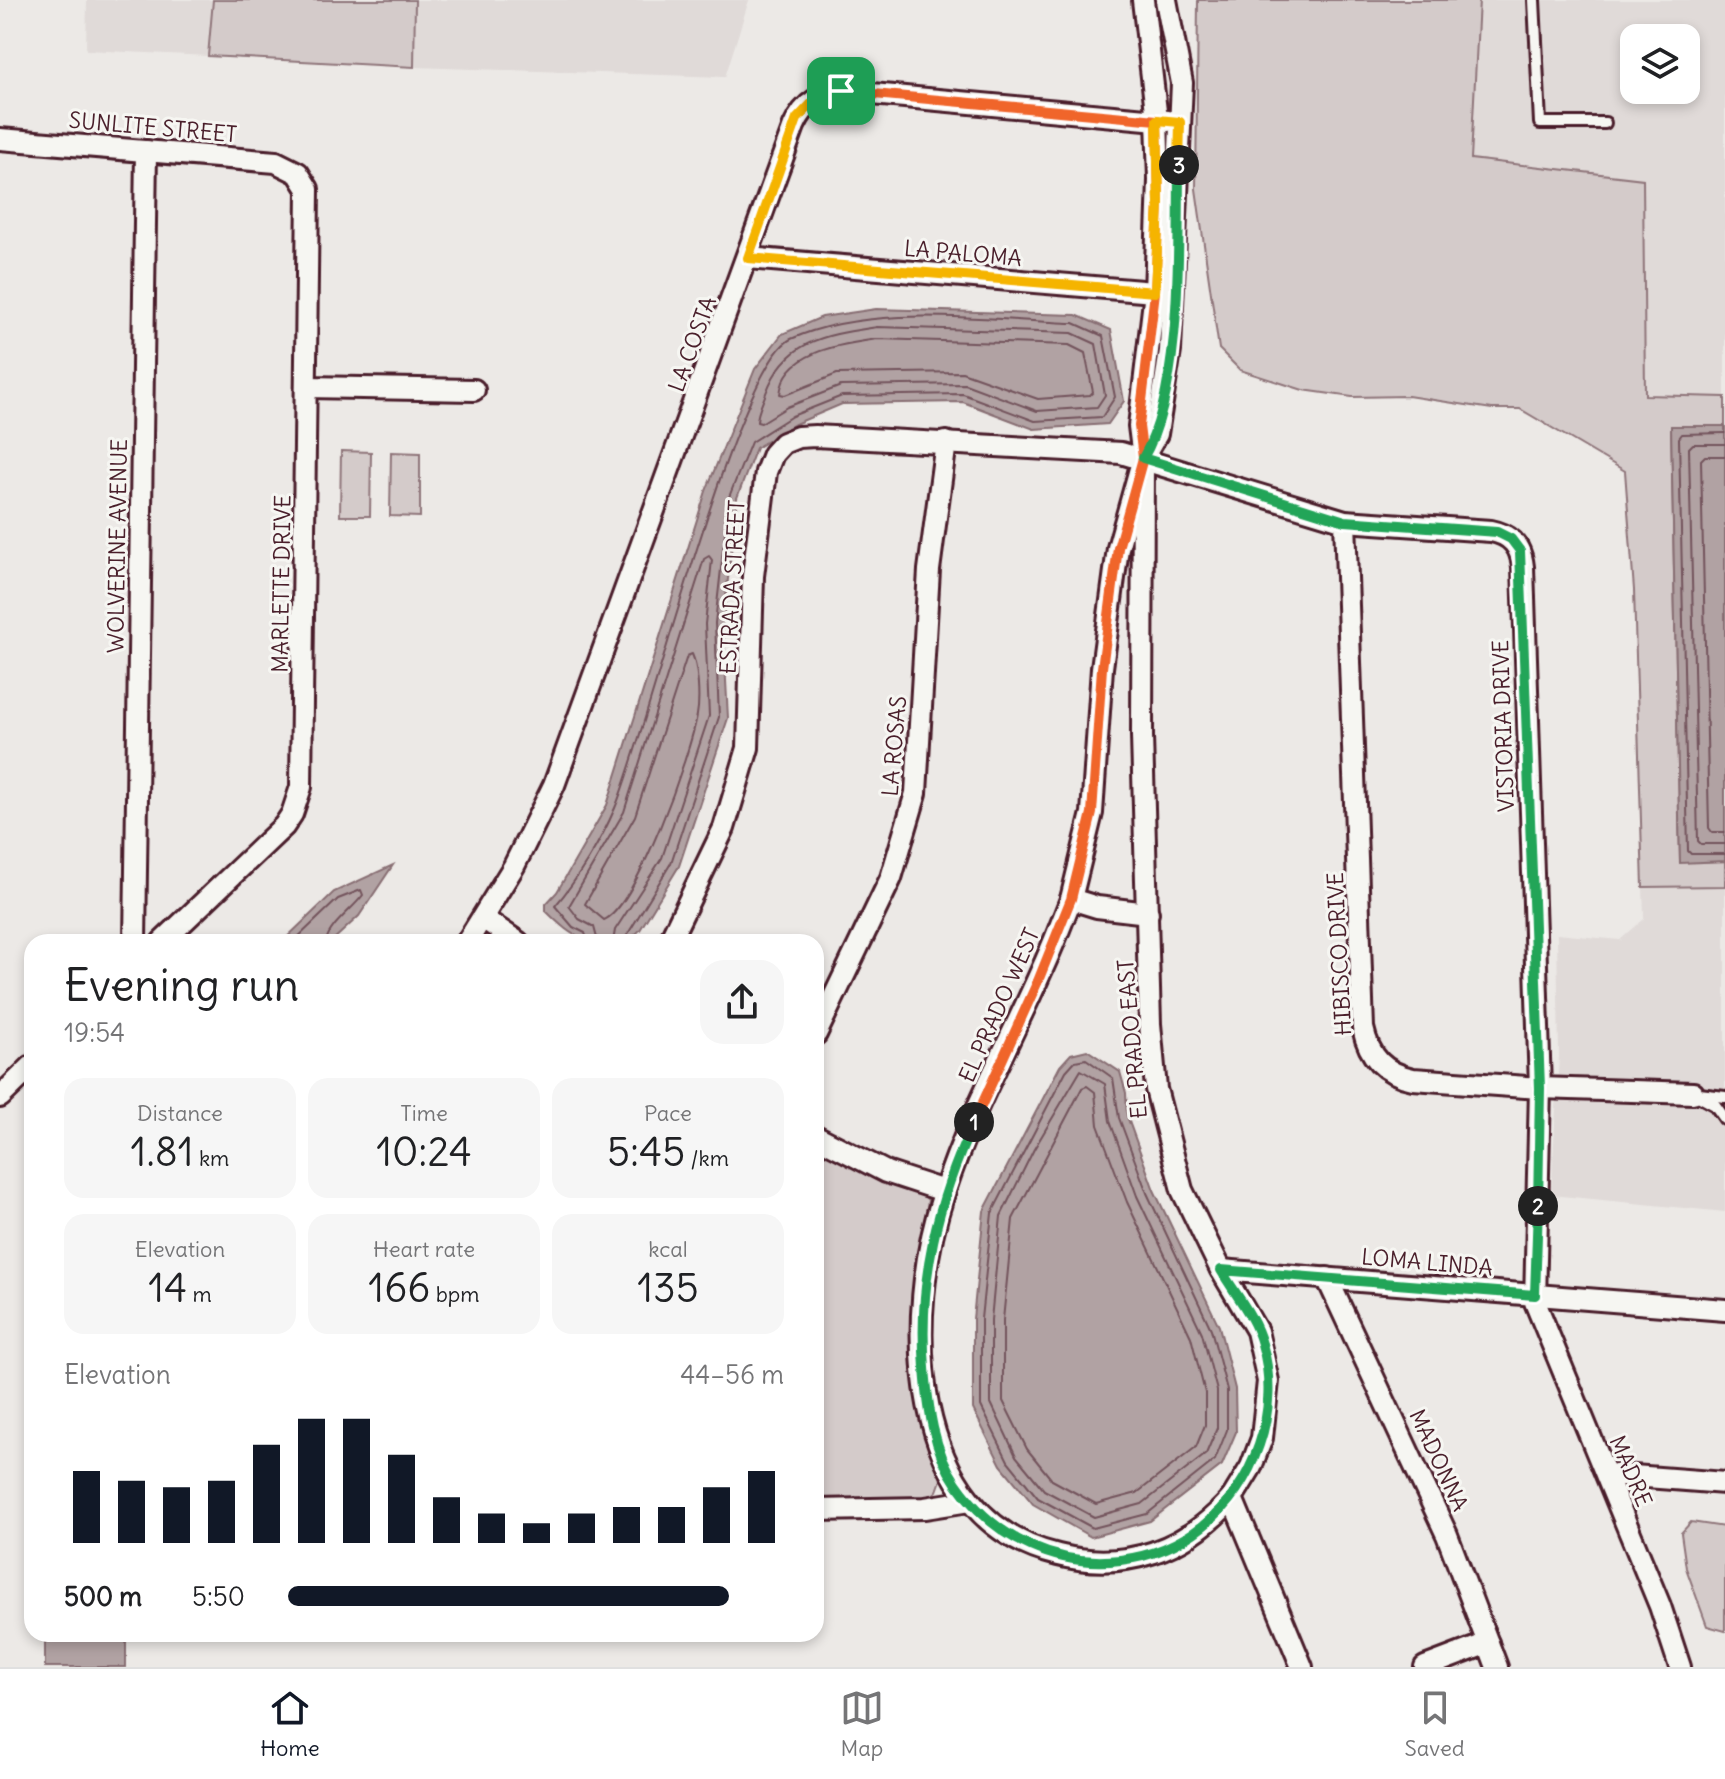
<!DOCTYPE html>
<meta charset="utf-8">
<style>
body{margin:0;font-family:Delius,sans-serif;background:#f6f6f6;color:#202124;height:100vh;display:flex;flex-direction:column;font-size:30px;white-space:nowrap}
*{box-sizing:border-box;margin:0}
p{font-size:26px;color:#757577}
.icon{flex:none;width:44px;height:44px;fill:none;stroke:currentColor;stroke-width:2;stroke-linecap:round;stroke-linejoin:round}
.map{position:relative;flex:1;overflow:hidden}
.sheet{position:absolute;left:24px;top:934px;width:800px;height:708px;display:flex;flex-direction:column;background:#fff;border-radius:24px;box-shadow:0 4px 12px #0003}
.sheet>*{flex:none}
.buttons{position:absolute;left:1620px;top:24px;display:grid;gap:16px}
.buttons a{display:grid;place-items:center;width:80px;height:80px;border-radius:16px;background:#fff;box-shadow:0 4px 12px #0003;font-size:40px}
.pin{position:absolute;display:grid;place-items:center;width:68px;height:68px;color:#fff;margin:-34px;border-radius:16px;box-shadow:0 4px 12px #0006}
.km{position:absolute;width:40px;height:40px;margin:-20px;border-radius:50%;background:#222;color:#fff;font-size:22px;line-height:40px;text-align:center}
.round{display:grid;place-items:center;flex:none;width:84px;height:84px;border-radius:24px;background:#f6f6f6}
.overview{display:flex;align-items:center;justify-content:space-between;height:136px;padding:0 40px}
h1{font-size:44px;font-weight:600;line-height:60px}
.metrics{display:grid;grid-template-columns:repeat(3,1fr);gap:12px;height:136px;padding:8px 40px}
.metrics div{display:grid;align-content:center;border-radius:20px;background:#f6f6f6;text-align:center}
.metrics b{font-size:40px;font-weight:600}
.metrics small{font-size:22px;font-weight:400}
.metrics p{font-size:22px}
.chart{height:224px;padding:16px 40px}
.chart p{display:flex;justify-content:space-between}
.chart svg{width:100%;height:144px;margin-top:8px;stroke:#111827;stroke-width:6}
ul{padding:0 40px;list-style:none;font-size:26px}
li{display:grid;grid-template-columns:128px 96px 1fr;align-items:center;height:60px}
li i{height:20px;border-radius:10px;background:#111827}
.menu{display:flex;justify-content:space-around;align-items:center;height:112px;border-top:2px solid #e0e0e0;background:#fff;font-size:22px;color:#757577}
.menu a{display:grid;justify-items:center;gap:4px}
.menu .current{color:#111827}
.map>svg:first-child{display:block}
.built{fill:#e0dad8;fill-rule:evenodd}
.green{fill:#d4cbca;stroke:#8f757a;stroke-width:2}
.water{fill:#b1a2a3;stroke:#886e73;stroke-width:2}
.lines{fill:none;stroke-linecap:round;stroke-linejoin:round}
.shore{stroke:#73535b;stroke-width:2}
.service-casing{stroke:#4a1f2b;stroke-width:16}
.minor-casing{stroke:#4a1f2b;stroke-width:26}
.service{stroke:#f6f6f2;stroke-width:10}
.minor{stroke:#f6f6f2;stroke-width:20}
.split-1-casing{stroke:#fff;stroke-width:16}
.split-2-casing{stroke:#fff;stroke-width:16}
.split-3-casing{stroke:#fff;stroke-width:16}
.split-4-casing{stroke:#fff;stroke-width:16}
.split-1{stroke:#f0652b;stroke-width:10}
.split-2{stroke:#22a559;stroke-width:10}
.split-3{stroke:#22a559;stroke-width:10}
.split-4{stroke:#f5b400;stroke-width:10}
.labels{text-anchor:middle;stroke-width:6;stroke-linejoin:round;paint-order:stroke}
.street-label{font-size:22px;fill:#4a1f2b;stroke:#f6f6f2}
</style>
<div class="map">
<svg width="1725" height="1667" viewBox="0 0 1725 1667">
<rect width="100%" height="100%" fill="#ece9e6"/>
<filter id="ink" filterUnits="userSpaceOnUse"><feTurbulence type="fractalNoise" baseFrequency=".0125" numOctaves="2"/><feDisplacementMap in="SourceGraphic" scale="16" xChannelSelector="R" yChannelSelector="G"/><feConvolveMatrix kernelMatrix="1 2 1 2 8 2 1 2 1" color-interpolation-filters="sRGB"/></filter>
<g filter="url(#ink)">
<g class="built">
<path d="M 87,0 L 213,0 L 208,56 L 86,50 Z"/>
<path d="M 415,0 L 749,0 L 725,77 L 414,67 Z"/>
<path d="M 1479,0 L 1725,0 L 1725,397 L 1645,395 L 1643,179 L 1471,159 ZM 1634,38 L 1686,38 L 1686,90 L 1634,90 Z"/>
<path d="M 1725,886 L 1725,1212 L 1551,1195 L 1559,1056 L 1557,934 L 1620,940 L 1644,919 L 1643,887 Z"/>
</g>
<g class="green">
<path d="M 213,0 L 415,0 L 414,67 L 208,56 Z"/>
<path d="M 1198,0 L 1479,0 L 1471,159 L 1643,179 L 1645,395 L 1725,397 L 1725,426 L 1671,427 L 1680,862 L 1725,861 L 1725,886 L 1643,887 L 1634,590 L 1625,471 L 1520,409 L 1492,409 L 1408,396 L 1352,397 L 1303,390 L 1240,370 L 1219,349 L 1196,189 Z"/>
<path d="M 341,451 L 371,452 L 370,516 L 340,516 Z"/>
<path d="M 391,452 L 420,453 L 420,517 L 390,516 Z"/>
<path d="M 816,1147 L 856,1168 L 922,1194 L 928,1200 L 921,1246 L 931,1441 L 941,1480 L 937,1491 L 928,1499 L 816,1504 Z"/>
<path d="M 1691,1522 L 1725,1527 L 1725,1631 L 1707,1626 L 1686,1568 L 1681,1533 Z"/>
</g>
<g class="water">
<path d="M 876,309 L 1076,315 L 1111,330 L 1124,401 L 1108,424 L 1034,429 L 963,402 L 842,404 L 795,424 L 756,448 L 737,498 L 723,624 L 728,718 L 679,866 L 640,930 L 628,942 C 584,942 578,943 546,911 L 546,904 L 557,892 L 607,805 L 706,491 L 755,369 L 782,334 L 822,317 Z"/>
<path d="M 1671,426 L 1725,426 L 1725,861 L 1680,863 Z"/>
<path d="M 393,865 L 359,916 L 331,942 L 282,942 L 334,892 Z"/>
<path d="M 1087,1050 L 1120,1072 L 1126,1093 L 1127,1116 L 1154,1190 L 1219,1326 L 1235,1389 L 1236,1432 L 1222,1465 L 1150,1521 L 1091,1537 L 1033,1504 L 1001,1465 L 973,1409 L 973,1319 L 984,1211 L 1060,1066 L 1071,1054 Z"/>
<rect x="45" y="1634" width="81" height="33"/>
</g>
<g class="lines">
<g class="shore">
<path d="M 877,327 L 1072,333 L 1096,344 L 1105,395 L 1097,407 L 1037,411 L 965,384 L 841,386 L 787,407 L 761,423 L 757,422 C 757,412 763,402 766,393 C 786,339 826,335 877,327 Z"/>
<path d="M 878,339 L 1069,345 L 1085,353 L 1093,392 L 1090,395 L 1038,399 L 962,372 L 837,374 L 785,395 L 780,394 C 785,350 844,344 878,339 Z"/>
<path d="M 1725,433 L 1682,434 L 1679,438 L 1688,851 L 1691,854 L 1725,854"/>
<path d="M 1725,444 L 1693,444 L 1689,448 L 1698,841 L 1701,844 L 1725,844"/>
<path d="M 1725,456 L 1705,456 L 1701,460 L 1709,828 L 1712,832 L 1725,832"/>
<path d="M 692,654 C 698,667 700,699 697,715 C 691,752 636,908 604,920 L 585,904 L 635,816 L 687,656 Z"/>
<path d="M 293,942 L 338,899 L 361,890 L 363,895 C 353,909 328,926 326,942"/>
<path d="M 588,942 L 585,933 L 573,927 L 555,906 C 578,879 601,841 615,808 C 647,734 737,364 791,339 C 871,303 986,320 1074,323 L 1103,336 L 1115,397 L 1102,417 L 1035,421 L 963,394 L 842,396 L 792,416 L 751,442 L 729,497 L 715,623 L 719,717 L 671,863 L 623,942"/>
<path d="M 598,942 L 594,927 L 579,919 L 569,906 L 624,812 L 704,559 L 709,556 L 712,560 L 705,624 L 709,716 L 662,858 L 615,930 L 613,942"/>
<path d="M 1086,1059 L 1113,1078 L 1119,1118 L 1147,1193 L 1211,1329 L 1227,1390 L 1227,1430 L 1215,1460 L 1147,1514 L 1093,1528 L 1038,1498 L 1008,1461 L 981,1406 L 981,1319 L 992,1213 L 1066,1071 L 1075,1061 Z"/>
<path d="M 1081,1070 L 1105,1084 L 1110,1121 L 1137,1196 L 1202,1333 L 1217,1391 L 1217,1428 L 1206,1454 L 1142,1504 L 1094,1517 L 1044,1490 L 1016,1456 L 991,1403 L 991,1320 L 1001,1216 L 1034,1149 Z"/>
<path d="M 1087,1086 L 1095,1092 L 1098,1125 L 1127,1202 L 1191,1337 L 1205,1393 L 1205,1425 L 1196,1447 L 1137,1493 L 1096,1504 L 1052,1480 L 1027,1449 L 1003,1401 L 1003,1320 L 1013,1219 L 1082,1088 Z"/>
</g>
<g class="service-casing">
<g id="service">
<path d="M 1534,0 L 1540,123 L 1605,123"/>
<path d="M 1693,1093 L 1715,1105 L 1725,1119"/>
<path d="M 1699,1094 L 1725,1097"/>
</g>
</g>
<g class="minor-casing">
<g id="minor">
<path d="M 1143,0 L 1157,120 L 1159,180 L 1155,292 L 1139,426 L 1143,458 L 1142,736 L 1150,1024 L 1156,1089 L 1182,1190 L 1221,1270 L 1257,1331 L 1268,1381 L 1262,1438 L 1251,1467 L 1232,1498 L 1302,1667"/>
<path d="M 1166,0 L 1182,83 L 1170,351 L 1157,434 L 1143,458 L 1118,548 L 1102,668 L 1092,813 L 1071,899 L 1058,932 C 1023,1020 973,1103 944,1193 C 904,1313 904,1519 1058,1555 C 1126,1572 1186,1550 1232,1498"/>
<path d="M 0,139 L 276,162 L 298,173 L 308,189 L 301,787 L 292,814 L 284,826 L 162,942"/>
<path d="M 748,258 L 1166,293"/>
<path d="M 307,387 L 474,390"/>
<path d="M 1345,521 L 1363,1028 C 1369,1057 1384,1073 1413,1079 L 1540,1088 L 1693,1093"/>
<path d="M 1071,899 L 1097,907 L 1148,913"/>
<path d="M 484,919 L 518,942"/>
<path d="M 135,942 L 146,151"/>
<path d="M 467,942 L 514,866 L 554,785 L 794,126 C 805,101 823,91 850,92 L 1168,121"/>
<path d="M 669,942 L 724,828 L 748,748 L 753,576 L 766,472 L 773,454 L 783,443 L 798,437 L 815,436 L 1121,453 L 1345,521 L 1491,531 C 1512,535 1521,547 1523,567 L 1540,1088 L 1535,1302 L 1660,1606 L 1680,1667"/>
<path d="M 816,1034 L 891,878 L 916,793 L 929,570 L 946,442"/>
<path d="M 0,1097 L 32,1066"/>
<path d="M 816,1136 L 886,1172 L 944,1191"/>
<path d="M 1221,1270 L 1725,1310"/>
<path d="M 1327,1278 L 1447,1535 L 1497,1667"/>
<path d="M 1607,1474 L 1725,1483"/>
<path d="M 816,1510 L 925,1508 L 969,1501"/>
<path d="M 1425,1667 L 1488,1643"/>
</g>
</g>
<use href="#service" class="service"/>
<use href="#minor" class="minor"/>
</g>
</g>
<g class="lines" filter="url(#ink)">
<g class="split-1-casing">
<path id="split-1" d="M 841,91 L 1157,120 L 1159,203 L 1155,292 L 1139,426 L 1143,458 L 1118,548 L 1102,668 L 1092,813 L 1071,899 L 1038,981 L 974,1122"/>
</g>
<g class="split-2-casing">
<path id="split-2" d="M 974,1122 C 937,1201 918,1280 925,1368 C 928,1407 933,1450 956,1483 C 1037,1601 1212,1583 1259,1445 C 1270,1413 1272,1377 1262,1344 C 1255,1317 1235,1294 1221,1270 L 1535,1295 L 1538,1206"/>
</g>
<g class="split-3-casing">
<path id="split-3" d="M 1179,165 C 1178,245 1183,390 1143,458 L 1345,521 L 1497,532 L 1511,539 L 1520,551 L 1540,1088 L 1538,1206"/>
</g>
<g class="split-4-casing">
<path id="split-4" d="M 841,91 L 818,97 L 797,119 L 748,258 L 1155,292 L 1159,203 L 1157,120 L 1180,122 L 1179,165"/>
</g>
<use href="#split-1" class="split-1"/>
<use href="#split-2" class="split-2"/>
<use href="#split-3" class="split-3"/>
<use href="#split-4" class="split-4"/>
</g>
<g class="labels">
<g class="street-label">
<text transform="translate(153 127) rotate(5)" y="8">SUNLITE STREET</text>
<text transform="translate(963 253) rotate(5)" y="8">LA PALOMA</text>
<text transform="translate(692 344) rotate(-70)" y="8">LA COSTA</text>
<text transform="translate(117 546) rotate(-89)" y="8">WOLVERINE AVENUE</text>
<text transform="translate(281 584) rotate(-89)" y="8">MARLETTE DRIVE</text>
<text transform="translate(732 587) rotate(-87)" y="8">ESTRADA STREET</text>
<text transform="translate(1503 726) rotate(-92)" y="8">VISTORIA DRIVE</text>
<text transform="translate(894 746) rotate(-85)" y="8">LA ROSAS</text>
<text transform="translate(1339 954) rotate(-93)" y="8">HIBISCO DRIVE</text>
<text transform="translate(999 1005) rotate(-66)" y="8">EL PRADO WEST</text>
<text transform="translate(1132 1039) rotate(-95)" y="8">EL PRADO EAST</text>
<text transform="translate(1427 1262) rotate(5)" y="8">LOMA LINDA</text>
<text transform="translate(1439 1460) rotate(65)" y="8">MADONNA</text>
<text transform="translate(1631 1471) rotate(67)" y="8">MADRE</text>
</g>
</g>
</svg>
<div class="buttons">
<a><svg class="icon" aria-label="layers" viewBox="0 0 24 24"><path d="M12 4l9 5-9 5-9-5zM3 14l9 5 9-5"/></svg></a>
</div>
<div class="pin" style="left:841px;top:91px;background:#1e9e55"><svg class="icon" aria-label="arrive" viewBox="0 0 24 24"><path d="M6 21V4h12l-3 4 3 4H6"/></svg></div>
<b class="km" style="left:974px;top:1122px">1</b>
<b class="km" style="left:1538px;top:1206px">2</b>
<b class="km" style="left:1179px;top:165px">3</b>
<section class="sheet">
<div class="overview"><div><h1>Evening run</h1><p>19:54</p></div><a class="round"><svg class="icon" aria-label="share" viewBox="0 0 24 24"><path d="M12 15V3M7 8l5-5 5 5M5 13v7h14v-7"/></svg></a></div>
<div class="metrics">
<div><p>Distance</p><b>1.81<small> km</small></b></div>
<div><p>Time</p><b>10:24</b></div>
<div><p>Pace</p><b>5:45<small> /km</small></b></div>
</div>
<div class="metrics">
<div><p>Elevation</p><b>14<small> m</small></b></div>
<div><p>Heart rate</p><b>166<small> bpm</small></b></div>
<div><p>kcal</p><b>135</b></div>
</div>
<div class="chart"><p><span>Elevation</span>44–56 m</p>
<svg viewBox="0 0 160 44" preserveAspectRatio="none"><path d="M5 44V22M15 44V25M25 44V27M35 44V25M45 44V14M55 44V6M65 44V6M75 44V17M85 44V30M95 44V35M105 44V38M115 44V35M125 44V33M135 44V33M145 44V27M155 44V22"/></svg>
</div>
<ul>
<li><b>500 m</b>5:50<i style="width:89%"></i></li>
</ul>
</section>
</div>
<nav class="menu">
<a class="current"><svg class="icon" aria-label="home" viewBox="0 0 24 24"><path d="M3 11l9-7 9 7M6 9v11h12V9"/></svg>Home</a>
<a><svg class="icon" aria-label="map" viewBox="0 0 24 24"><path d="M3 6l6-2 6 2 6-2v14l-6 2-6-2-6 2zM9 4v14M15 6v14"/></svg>Map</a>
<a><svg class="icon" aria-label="saved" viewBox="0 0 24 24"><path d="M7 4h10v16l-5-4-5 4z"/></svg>Saved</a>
</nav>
